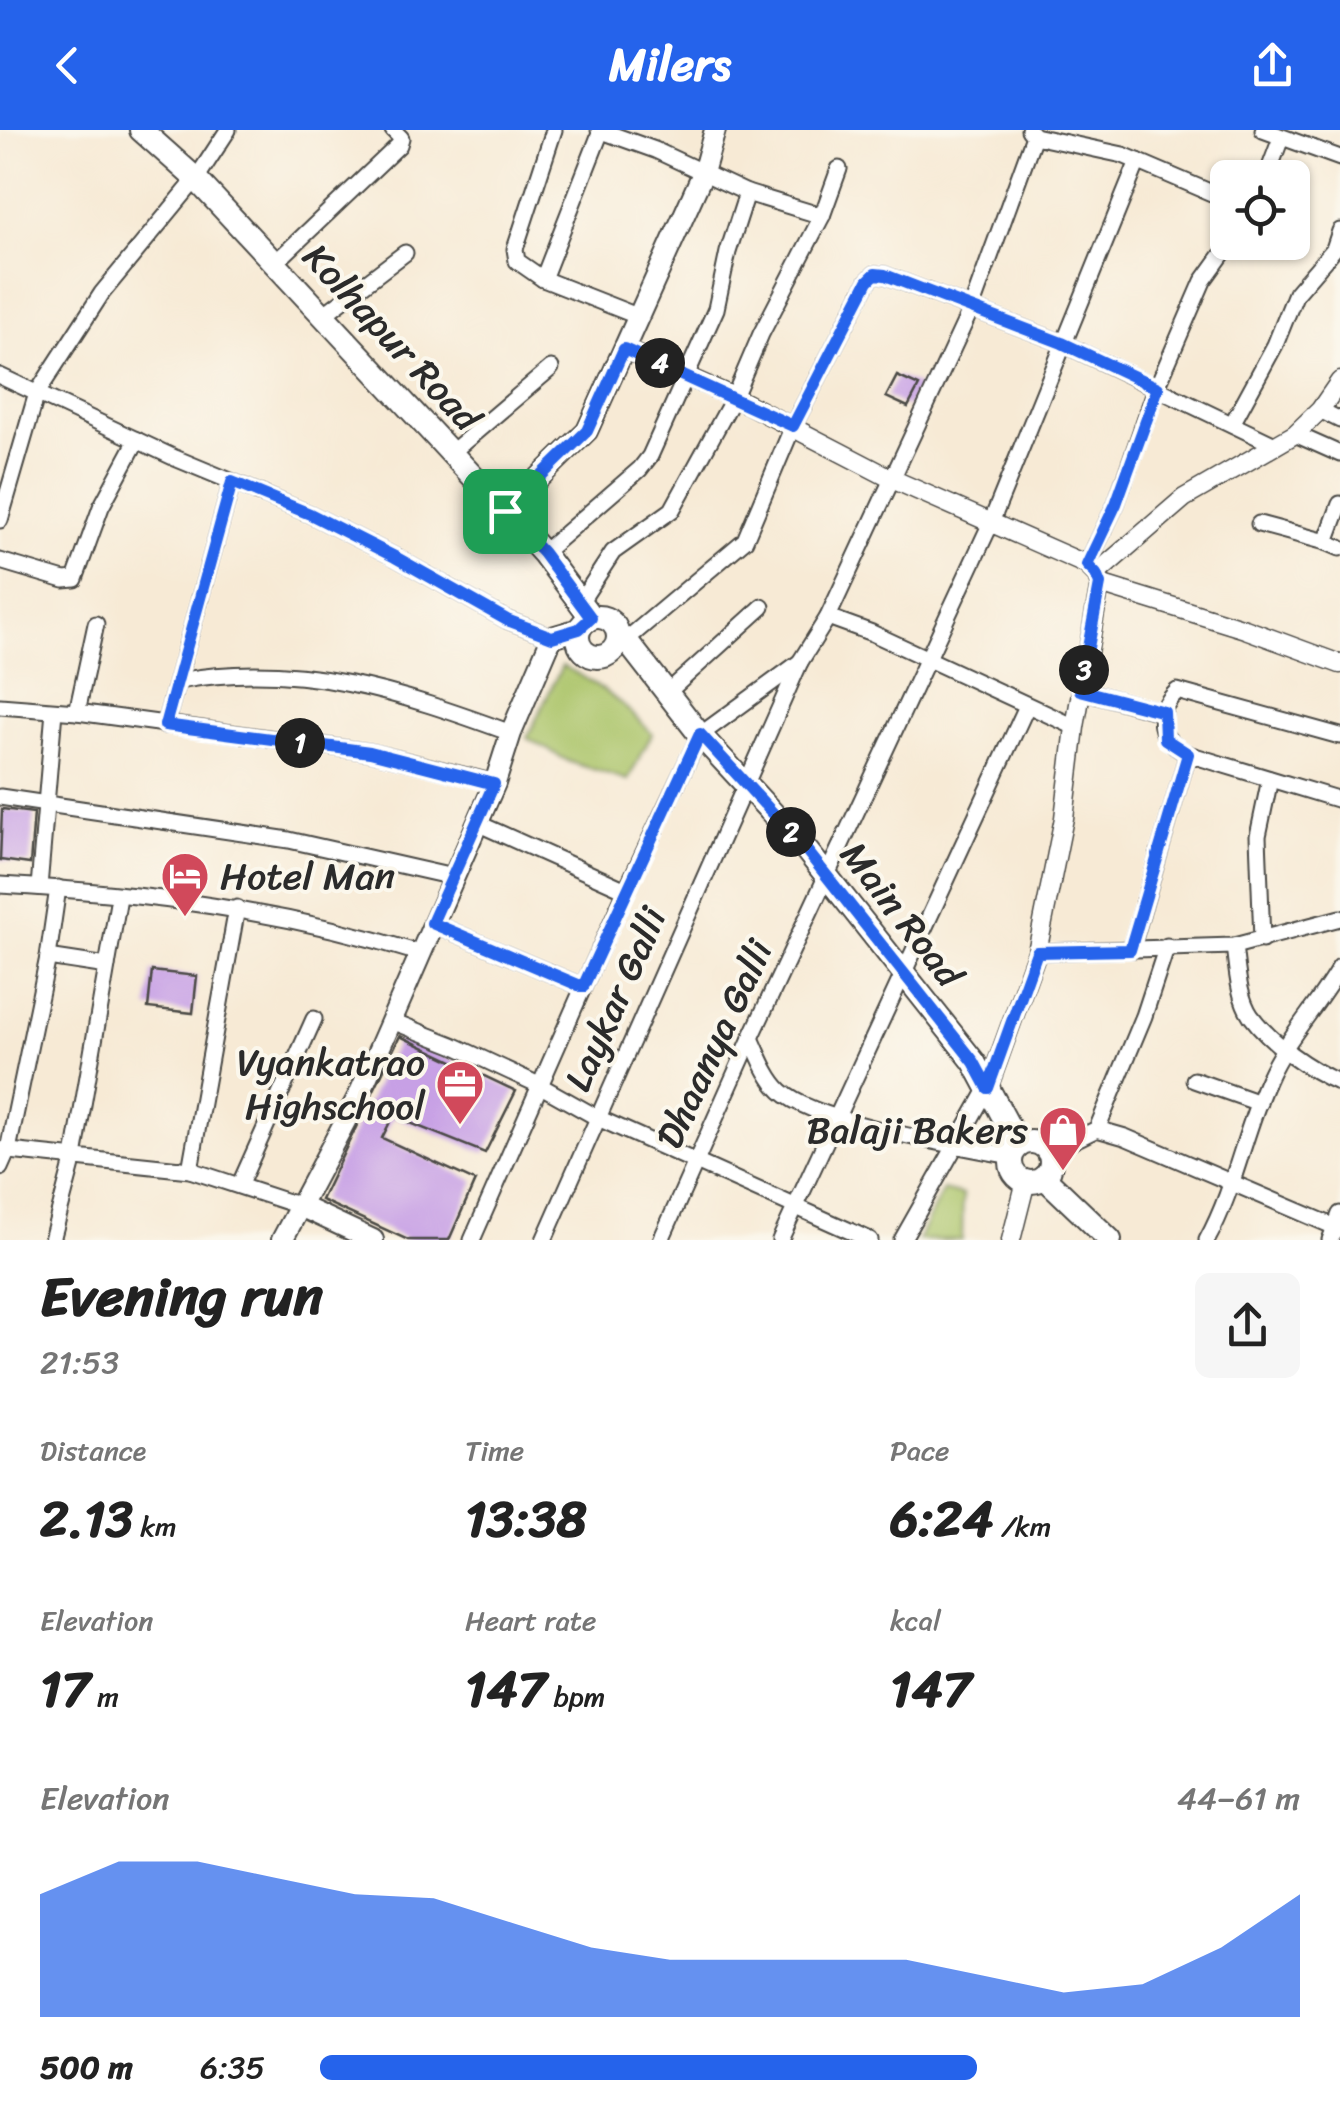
<!DOCTYPE html>
<meta charset="utf-8">
<style>
body{margin:0;font-family:Sriracha,sans-serif;background:#f6f6f6;color:#222;height:100vh;display:flex;flex-direction:column;font-size:38px;white-space:nowrap}
*{box-sizing:border-box;margin:0}
p{font-size:32px;color:#767676}
.icon{flex:none;width:55px;height:55px;fill:none;stroke:currentColor;stroke-width:2;stroke-linecap:round;stroke-linejoin:round}
.map{position:relative;height:1110px;overflow:hidden}
.details{display:flex;flex-direction:column;background:#fff;flex:1}
.details>*{flex:none}
.tools{position:absolute;left:1210px;top:30px;display:grid;gap:20px}
.tools a{display:grid;place-items:center;width:100px;height:100px;border-radius:15px;background:#fff;box-shadow:0 2px 8px #0004;font-size:50px}
.pin{position:absolute;display:grid;place-items:center;width:85px;height:85px;color:#fff;margin:-42px;border-radius:20px;box-shadow:0 5px 15px #0006}
.km{position:absolute;width:50px;height:50px;margin:-25px;border-radius:50%;background:#222;color:#fff;font-size:28px;line-height:50px;text-align:center}
.round{display:grid;place-items:center;flex:none;width:105px;height:105px;border-radius:15px;background:#f6f6f6}
.summary{display:flex;align-items:center;justify-content:space-between;height:170px;padding:0 40px}
h1{font-size:55px;font-weight:700;line-height:75px}
.stats{display:grid;grid-template-columns:repeat(3,1fr);gap:15px;height:170px;padding:10px 40px}
.stats div{display:grid;align-content:center}
.stats b{font-size:50px;font-weight:700}
.stats small{font-size:28px;font-weight:400}
.stats p{font-size:28px}
.chart{height:280px;padding:20px 40px}
.chart p{display:flex;justify-content:space-between}
.chart svg{width:100%;height:180px;margin-top:10px;fill:#2563eb;opacity:.7}
ul{padding:0 40px;list-style:none;font-size:32px}
li{display:grid;grid-template-columns:160px 120px 1fr;align-items:center;height:75px}
li i{height:25px;border-radius:12px;background:#2563eb}
header{display:flex;justify-content:space-between;align-items:center;height:130px;padding:0 40px;background:#2563eb;color:#fff;font-size:45px;font-weight:700}
.map>svg:first-child{display:block}
.green{fill:#abc469;stroke:#6b784a;stroke-width:2.5}
.building{fill:#c7a0e5}
.lines{fill:none;stroke-linecap:round;stroke-linejoin:round}
.minor-casing{stroke:#4a4844;stroke-width:19}
.tertiary-casing{stroke:#4a4844;stroke-width:21}
.secondary-casing{stroke:#4a4844;stroke-width:24}
.primary-casing{stroke:#4a4844;stroke-width:26}
.minor{stroke:#fff;stroke-width:15}
.tertiary{stroke:#fff;stroke-width:18}
.secondary{stroke:#fff;stroke-width:20}
.primary{stroke:#fff;stroke-width:22}
.route-casing{stroke:#fff;stroke-width:20}
.route{stroke:#2563eb;stroke-width:12}
.labels{text-anchor:middle;stroke-width:8;stroke-linejoin:round;paint-order:stroke}
.street-label{font-size:38px;fill:#2b2b2b;stroke:#fbf7ec}
.poi-label{font-size:38px;fill:#2b2b2b;stroke:#fbf7ec;text-anchor:end}
</style>
<header><svg class="icon" aria-label="back" viewBox="0 0 24 24"><path d="M15 5l-7 7 7 7"/></svg>Milers<svg class="icon" aria-label="share" viewBox="0 0 24 24"><path d="M12 15V3M7 8l5-5 5 5M5 13v7h14v-7"/></svg></header>
<div class="map">
<svg width="1340" height="1110" viewBox="0 0 1340 1110">
<rect width="100%" height="100%" fill="#fbf7ec"/>
<filter id="ink" filterUnits="userSpaceOnUse"><feTurbulence type="fractalNoise" baseFrequency=".01" numOctaves="2"/><feDisplacementMap in="SourceGraphic" scale="20" xChannelSelector="R" yChannelSelector="G"/><feConvolveMatrix kernelMatrix="1 2 1 2 8 2 1 2 1" color-interpolation-filters="sRGB"/></filter>
<filter id="wash" filterUnits="userSpaceOnUse"><feTurbulence type="fractalNoise" baseFrequency=".0048" numOctaves="4" result="noise"/><feDisplacementMap in="SourceGraphic" scale="40" xChannelSelector="R" yChannelSelector="G"/><feGaussianBlur stdDeviation="2.25" result="paint"/><feColorMatrix in="noise" values="0 0 0 0 0 0 0 0 0 0 0 0 0 0 0 0 0 1.4 0 .05"/><feComposite in="paint" operator="in"/></filter>
<g filter="url(#wash)">
<rect width="100%" height="100%" fill="#f7ead5"/>
<g class="green">
<path d="M 562,536 C 598,553 626,575 652,604 L 628,650 L 570,632 L 527,608 Z"/>
<path d="M 943,1060 L 963,1065 L 962,1110 L 918,1110 Z"/>
</g>
<g id="blocks">
<g class="building">
<path d="M 897,246 L 919,256 L 908,277 L 886,267 Z"/>
<path d="M 2,679 L 34,683 L 30,734 L 0,730 Z"/>
<path d="M 152,841 L 197,846 L 193,883 L 148,878 Z"/>
<path d="M 400,906 L 516,961 L 485,1023 L 393,986 L 382,1008 L 475,1051 L 449,1110 L 408,1110 L 321,1070 Z"/>
</g>
</g>
</g>
<g filter="url(#ink)">
<use href="#blocks" fill-opacity="0" stroke="#4a4844" stroke-width="2.5"/>
<g class="lines">
<g class="minor-casing">
<g id="minor">
<path d="M 554,0 L 515,119 L 517,131 L 543,149 L 637,186"/>
<path d="M 1263,0 L 1340,28"/>
<path d="M 1034,6 L 1123,25 L 1228,70"/>
<path d="M 1266,48 L 1281,8"/>
<path d="M 822,86 L 839,39"/>
<path d="M 275,133 L 399,15 L 401,8 L 393,0"/>
<path d="M 543,149 L 601,1"/>
<path d="M 322,186 L 405,123"/>
<path d="M 0,246 L 175,328 L 310,384 L 395,427 L 507,490 L 552,507"/>
<path d="M 1320,280 L 1340,290"/>
<path d="M 1232,294 L 1275,215 L 1296,163 L 1334,119 L 1340,101"/>
<path d="M 1295,304 L 1340,324"/>
<path d="M 451,323 L 551,238"/>
<path d="M 1340,374 L 1326,412 L 1340,418"/>
<path d="M 0,390 L 37,263 L 102,163 L 196,49 L 228,0"/>
<path d="M 1259,394 L 1326,412"/>
<path d="M 543,423 L 640,339 L 650,326 L 716,179 L 728,122 L 747,63"/>
<path d="M 0,431 L 64,450 L 75,449 L 101,377 L 137,310"/>
<path d="M 1087,435 L 1116,374 L 1154,264 L 1203,151 L 1231,112"/>
<path d="M 581,471 L 613,422 L 672,380 L 734,267 L 761,204 L 822,86 L 747,63 L 655,20 L 599,0"/>
<path d="M 828,487 L 872,503 L 1075,597"/>
<path d="M 626,510 L 745,410 L 793,296 L 868,151 L 875,144 L 885,145 L 1062,213 L 1275,315"/>
<path d="M 178,551 C 298,529 399,562 511,603"/>
<path d="M 1081,560 L 1164,583"/>
<path d="M 668,562 L 762,477"/>
<path d="M 0,576 L 77,582 L 370,622 L 495,653"/>
<path d="M 77,582 L 96,494"/>
<path d="M 165,595 L 232,352"/>
<path d="M 1188,624 C 1158,609 1152,586 1177,561 L 1340,606"/>
<path d="M 0,667 L 289,710 L 453,747"/>
<path d="M 477,693 L 626,760"/>
<path d="M 0,755 C 144,763 281,780 419,823"/>
<path d="M 39,757 L 54,581"/>
<path d="M 432,793 L 583,857"/>
<path d="M 1262,810 L 1258,706 L 1270,649"/>
<path d="M 1234,816 C 1237,838 1238,867 1251,886 C 1272,914 1308,939 1340,953"/>
<path d="M 1131,819 L 1188,624 L 1340,670"/>
<path d="M 1037,822 L 1234,816 L 1340,788"/>
<path d="M 48,827 L 107,836"/>
<path d="M 392,891 L 453,915 L 539,955 L 598,988 L 870,1110"/>
<path d="M 751,908 C 759,925 767,948 781,961 C 816,994 961,1016 1012,1026"/>
<path d="M 1194,950 L 1259,973"/>
<path d="M 1097,999 L 1144,886 L 1167,816"/>
<path d="M 0,1020 L 190,1040 L 300,1076"/>
<path d="M 1048,1023 L 1097,999 L 1125,1007 L 1340,1099"/>
<path d="M 0,1038 L 8,1020 L 48,827 L 58,758"/>
<path d="M 190,1040 L 237,778"/>
<path d="M 240,1054 L 314,889"/>
<path d="M 52,1110 L 74,1027 L 119,767"/>
<path d="M 472,1110 L 626,760 L 700,605 L 800,532"/>
<path d="M 544,1110 L 800,532 L 828,487 L 971,179 L 1034,6 L 1029,0"/>
<path d="M 661,1110 L 751,908 L 990,395 L 1138,31"/>
<path d="M 780,1110 L 1027,576"/>
<path d="M 902,1110 L 988,958"/>
<path d="M 1207,1110 C 1235,1059 1244,1002 1268,949 C 1286,908 1318,876 1340,837"/>
<path d="M 1330,1110 L 1340,1084"/>
</g>
</g>
<g class="tertiary-casing">
<g id="tertiary">
<path d="M 624,219 L 734,267 L 892,349 L 1087,435 L 1096,444 L 1100,454 L 1075,597 L 1064,688 L 1037,822 L 988,958"/>
<path d="M 1096,444 L 1184,368 L 1295,304 L 1320,280 L 1340,251"/>
<path d="M 1100,454 L 1245,499 L 1340,534"/>
<path d="M 1011,1110 L 1026,1051"/>
</g>
</g>
<g class="secondary-casing">
<g id="secondary">
<path d="M 505,381 L 587,301 L 703,43 L 715,0"/>
<path d="M 300,1076 L 373,1110"/>
<path d="M 282,1110 L 359,965 L 495,653 L 511,603 L 552,507 L 579,499"/>
</g>
</g>
<g class="primary-casing">
<g id="primary">
<path d="M 141,0 L 196,49 L 505,381 L 543,423 L 591,487"/>
<circle cx="598" cy="507" r="20"/>
<path d="M 618,507 L 626,510 L 700,605 L 803,716 L 974,932 L 1019,1016"/>
<circle cx="1031" cy="1032" r="20"/>
<path d="M 1044,1047 L 1110,1110"/>
</g>
</g>
<use href="#minor" class="minor"/>
<use href="#tertiary" class="tertiary"/>
<use href="#secondary" class="secondary"/>
<use href="#primary" class="primary"/>
</g>
</g>
<g class="lines" filter="url(#ink)">
<g class="route-casing">
<path id="route" d="M 875,144 L 885,145 L 1062,213 L 1158,258 L 1116,374 L 1087,435 L 1096,444 L 1100,454 L 1080,560 L 1164,582 L 1165,609 L 1188,624 L 1130,820 L 1037,822 L 988,958 L 974,932 L 803,716 L 700,604 L 583,857 L 432,793 L 494,654 L 370,622 L 165,595 L 232,352 L 310,384 L 395,427 L 507,490 L 552,507 L 579,499 L 591,488 L 543,423 L 505,381 L 587,301 L 624,219 L 793,296 L 868,151 Z"/>
</g>
<use href="#route" class="route"/>
</g>
<defs>
<g id="hotel-pin" transform="scale(2.5)"><path d="M0 17L-7.5 6A9.5 9.5 0 1 1 7.5 6Z" fill="#d1495b" stroke="#fbf7ec"/><path d="M-6-4.5h1.5V1H6V5H4.5V3h-9V5H-6ZM-4 0a1.8 1.8 0 1 1 3.6 0ZM.5 0V-2.5h3Q6-2.5 6 0Z" fill="#fff"/></g>
<g id="office-pin" transform="scale(2.5)"><path d="M0 17L-7.5 6A9.5 9.5 0 1 1 7.5 6Z" fill="#d1495b" stroke="#fbf7ec"/><path d="M-6-3h4V-5.5h4V-3h4V5H-6ZM-1-4.5V-3h2v-1.5ZM-6 0V1H6V0Z" fill="#fff"/></g>
<g id="shop-pin" transform="scale(2.5)"><path d="M0 17L-7.5 6A9.5 9.5 0 1 1 7.5 6Z" fill="#d1495b" stroke="#fbf7ec"/><path d="M-5-2.5h2.3a2.7 3.5 0 0 1 5.4 0H5L5.5 6h-11ZM-1.5-2.5h3a1.5 2.3 0 0 0-3 0Z" fill="#fff"/></g>
</defs>
<g fill-rule="evenodd">
<use href="#hotel-pin" x="185" y="746"/>
<use href="#office-pin" x="460" y="954"/>
<use href="#shop-pin" x="1063" y="1000"/>
</g>
<g class="labels">
<g class="street-label">
<text transform="translate(392 207) rotate(47)" y="13">Kolhapur Road</text>
<text transform="translate(902 784) rotate(52)" y="13">Main Road</text>
<text transform="translate(615 869) rotate(-66)" y="13">Laykar Galli</text>
<text transform="translate(714 914) rotate(-65)" y="13">Dhaanya Galli</text>
</g>
<g class="poi-label">
<text x="220" y="759" text-anchor="start">Hotel Man</text>
<text x="425" y="945">Vyankatrao<tspan x="425" dy="44">Highschool</tspan></text>
<text x="1028" y="1013">Balaji Bakers</text>
</g>
</g>
</svg>
<div class="tools">
<a><svg class="icon" aria-label="locate" viewBox="0 0 24 24"><circle cx="12" cy="12" r="6"/><path d="M12 2v4M12 18v4M2 12h4M18 12h4"/></svg></a>
</div>
<div class="pin" style="left:505px;top:381px;background:#1e9e55"><svg class="icon" aria-label="arrive" viewBox="0 0 24 24"><path d="M6 21V4h12l-3 4 3 4H6"/></svg></div>
<b class="km" style="left:300px;top:613px">1</b>
<b class="km" style="left:791px;top:702px">2</b>
<b class="km" style="left:1084px;top:540px">3</b>
<b class="km" style="left:660px;top:233px">4</b>
</div>
<section class="details">
<div class="summary"><div><h1>Evening run</h1><p>21:53</p></div><a class="round"><svg class="icon" aria-label="share" viewBox="0 0 24 24"><path d="M12 15V3M7 8l5-5 5 5M5 13v7h14v-7"/></svg></a></div>
<div class="stats">
<div><p>Distance</p><b>2.13<small> km</small></b></div>
<div><p>Time</p><b>13:38</b></div>
<div><p>Pace</p><b>6:24<small> /km</small></b></div>
</div>
<div class="stats">
<div><p>Elevation</p><b>17<small> m</small></b></div>
<div><p>Heart rate</p><b>147<small> bpm</small></b></div>
<div><p>kcal</p><b>147</b></div>
</div>
<div class="chart"><p><span>Elevation</span>44–61 m</p>
<svg viewBox="0 0 160 44" preserveAspectRatio="none"><path d="M0 44V14L10 6L20 6L30 10L40 14L50 15L60 21L70 27L80 30L90 30L100 30L110 30L120 34L130 38L140 36L150 27L160 14V44z"/></svg>
</div>
<ul>
<li><b>500 m</b>6:35<i style="width:67%"></i></li>
</ul>
</section>
